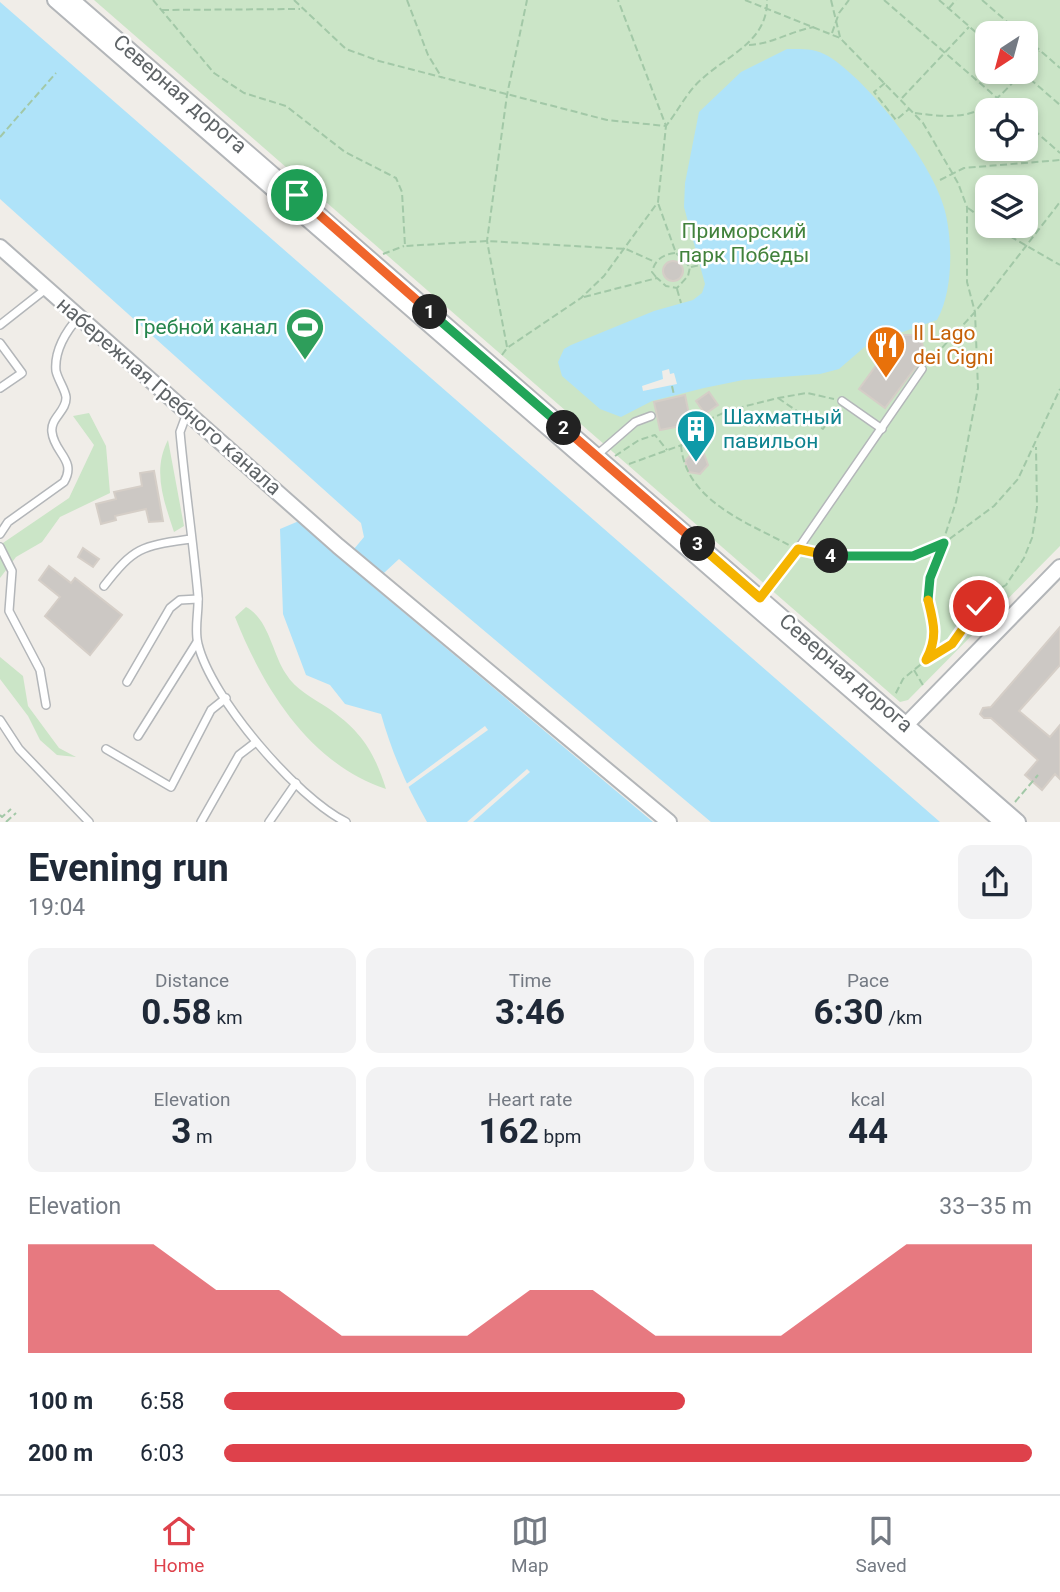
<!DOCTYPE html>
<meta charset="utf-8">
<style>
body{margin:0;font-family:Roboto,sans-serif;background:#f2f2f3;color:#1f2937;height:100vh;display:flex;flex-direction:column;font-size:26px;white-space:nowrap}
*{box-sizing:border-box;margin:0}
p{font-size:23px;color:#747a83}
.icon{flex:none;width:38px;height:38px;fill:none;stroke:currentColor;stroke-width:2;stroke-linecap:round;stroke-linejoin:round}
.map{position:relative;height:822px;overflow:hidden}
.sheet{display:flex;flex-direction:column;background:#fff;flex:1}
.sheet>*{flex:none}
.needle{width:46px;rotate:216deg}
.buttons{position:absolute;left:975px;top:21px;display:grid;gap:14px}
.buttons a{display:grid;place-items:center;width:63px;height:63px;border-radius:14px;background:#fff;box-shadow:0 4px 10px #0003;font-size:35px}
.pin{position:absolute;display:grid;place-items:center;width:60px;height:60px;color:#fff;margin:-30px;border:4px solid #fff;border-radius:50%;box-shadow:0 2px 7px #0007}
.km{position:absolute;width:35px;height:35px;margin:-18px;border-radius:50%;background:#222;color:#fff;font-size:19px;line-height:35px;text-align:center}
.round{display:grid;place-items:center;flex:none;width:74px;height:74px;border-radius:14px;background:#f2f2f3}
.head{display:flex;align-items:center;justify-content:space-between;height:119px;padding:0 28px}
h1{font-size:38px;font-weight:700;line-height:52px}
.stats{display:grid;grid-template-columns:repeat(3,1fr);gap:10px;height:119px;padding:7px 28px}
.stats div{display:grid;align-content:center;border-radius:14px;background:#f2f2f3;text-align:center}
.stats b{font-size:35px;font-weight:700}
.stats small{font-size:19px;font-weight:400}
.stats p{font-size:19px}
.chart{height:196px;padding:14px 28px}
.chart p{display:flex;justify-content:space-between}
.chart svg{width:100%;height:126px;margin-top:7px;fill:#de414b;opacity:.7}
ul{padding:0 28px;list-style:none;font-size:23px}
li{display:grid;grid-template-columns:112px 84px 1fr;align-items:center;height:52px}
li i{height:18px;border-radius:9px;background:#de414b}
.tabs{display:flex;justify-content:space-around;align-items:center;height:98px;border-top:2px solid #e0e1e3;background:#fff;font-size:19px;color:#747a83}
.tabs a{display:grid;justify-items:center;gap:4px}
.tabs .active{color:#de414b}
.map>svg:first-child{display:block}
.green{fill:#cbe5c7;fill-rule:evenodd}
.water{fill:#afe3f9}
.pier{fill:#f0ede8}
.building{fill:#ccc8c4;stroke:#d5cec7;stroke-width:2}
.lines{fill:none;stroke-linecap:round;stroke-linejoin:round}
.service-casing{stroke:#b3b6b9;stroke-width:10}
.minor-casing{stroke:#b3b6b9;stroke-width:18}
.path{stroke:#a2c8a7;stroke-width:2;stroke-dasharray:7 3.5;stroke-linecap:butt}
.service{stroke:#fff;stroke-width:7}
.minor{stroke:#fff;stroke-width:14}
.split-1-casing{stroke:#fff;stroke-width:14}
.split-2-casing{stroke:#fff;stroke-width:14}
.split-3-casing{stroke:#fff;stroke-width:14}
.split-4-casing{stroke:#fff;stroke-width:14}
.split-5-casing{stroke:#fff;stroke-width:14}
.split-6-casing{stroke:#fff;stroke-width:14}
.split-1{stroke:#f0652b;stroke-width:9}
.split-2{stroke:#22a559;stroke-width:9}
.split-3{stroke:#f0652b;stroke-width:9}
.split-4{stroke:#f5b400;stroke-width:9}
.split-5{stroke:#22a559;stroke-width:9}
.split-6{stroke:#f5b400;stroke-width:9}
.labels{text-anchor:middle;stroke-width:5;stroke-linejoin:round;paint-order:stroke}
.street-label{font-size:21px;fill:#5f6467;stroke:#fff}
.park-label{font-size:21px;fill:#42823c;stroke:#fff}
.leisure-label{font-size:21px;fill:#27864d;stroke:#fff;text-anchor:end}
.food-label{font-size:21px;fill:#c56008;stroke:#fff;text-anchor:start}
.culture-label{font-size:21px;fill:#0d838f;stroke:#fff;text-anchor:start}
</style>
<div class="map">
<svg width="1060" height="822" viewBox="0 0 1060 822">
<rect width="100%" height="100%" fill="#f0ede8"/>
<g class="green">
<path d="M 94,0 L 1060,0 L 1060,546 L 908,700 L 900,702 ZM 987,33 L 1026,33 L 1026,72 L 987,72 ZM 987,110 L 1026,110 L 1026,149 L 987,149 ZM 987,187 L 1026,187 L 1026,226 L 987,226 Z"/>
<path d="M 89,413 L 106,446 L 110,493 L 60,517 L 42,542 L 16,557 L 0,578 L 0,545 L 69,498 L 94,445 L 73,416 Z"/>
<path d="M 168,440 L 184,526 L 174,532 C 164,501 152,471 168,440 Z"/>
<path d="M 246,607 C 269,619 272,653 286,674 C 295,689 314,699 328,708 C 361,731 374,751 386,789 C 310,764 263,688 235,617 Z"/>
<path d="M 0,657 L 23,676 L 28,706 L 59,748 L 76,757 L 57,755 L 40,740 L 28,716 L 0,679 Z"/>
</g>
<g class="water">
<path d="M 0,2 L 940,822 L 711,822 L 399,559 L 371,585 L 653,822 L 427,822 C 407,787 392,753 381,714 L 345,704 L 330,685 L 306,675 L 283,614 L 280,529 L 299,521 L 344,561 L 364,537 L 361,523 L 0,199 Z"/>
<path d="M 787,49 C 801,49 815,48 828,56 C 869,81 934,165 945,211 C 953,243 953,292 937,320 L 868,344 L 839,369 L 820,374 L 743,380 L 704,388 L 652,401 L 621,417 L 600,409 L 562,376 L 558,362 L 564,349 L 571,345 L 654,311 L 693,300 L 702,293 L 705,284 L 684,207 L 685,183 L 699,112 L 741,72 Z"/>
</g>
<g class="pier">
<path d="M 669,369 L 670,374 L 674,373 L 677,384 L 643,391 L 642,386 L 663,379 L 662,371 Z"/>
<path d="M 485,726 L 488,730 L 407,788 L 405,785 Z"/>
<path d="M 527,769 L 530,772 L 473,822 L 467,822 Z"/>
</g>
<g class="building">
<circle cx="673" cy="271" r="10"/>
<path d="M 904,335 L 915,335 L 922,341 L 924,356 L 885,408 L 859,389 L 888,349 L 890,351 L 896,340 Z"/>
<path d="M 709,392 L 718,405 L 705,414 L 696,401 Z"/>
<path d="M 685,395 L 691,424 L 660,430 L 654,402 Z"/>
<path d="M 693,452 L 704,454 L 708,465 L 700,474 L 689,472 L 685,461 Z"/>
<path d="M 154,471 L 163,521 L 149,522 L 146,509 L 115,516 L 116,520 L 101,524 L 96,504 L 116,499 L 114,492 L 142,486 L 140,473 Z"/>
<path d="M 83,548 L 99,559 L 93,567 L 78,557 Z"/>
<path d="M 49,566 L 71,583 L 75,578 L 122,615 L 90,655 L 45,616 L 60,597 L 39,580 Z"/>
<path d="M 1060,627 L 1060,665 L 1019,711 L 1050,737 L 1060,725 L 1060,779 L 1055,774 L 1042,790 L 1025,775 L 1038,760 L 991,718 L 984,718 L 980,714 L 983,708 L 991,707 Z"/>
</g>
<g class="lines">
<g class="service-casing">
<g id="service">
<path d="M 0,325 L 47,288"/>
<path d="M 0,343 L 22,373 L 0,388"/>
<path d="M 842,401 L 882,429"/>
<path d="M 187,413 L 180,432 C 185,487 193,541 198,596 C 199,612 194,629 198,644 C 211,698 296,797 346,822"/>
<path d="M 597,455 L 635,422 L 651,416"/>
<path d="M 0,534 L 8,522 L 64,482 C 77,460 54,453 52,432 C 50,418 67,411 66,397 C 65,389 58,380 56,371 C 54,351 66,331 79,317"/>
<path d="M 0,547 L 12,571 L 9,611 L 40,670 L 46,705"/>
<path d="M 104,586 C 135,546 142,546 191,539"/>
<path d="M 758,599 L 798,549 L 922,369"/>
<path d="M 127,682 L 170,608 L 180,600 L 198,599"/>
<path d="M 0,720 L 19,749 L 89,822"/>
<path d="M 138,736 L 197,642"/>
<path d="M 106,749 L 171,787 L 211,710 L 226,698"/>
<path d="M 201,822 L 239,755 L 256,742"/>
<path d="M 269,822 L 296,783"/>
</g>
</g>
<g class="minor-casing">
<g id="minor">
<path d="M 55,0 L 1002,822"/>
<path d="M 72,0 L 1018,822"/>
<path d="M 0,247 L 338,546 L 669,822"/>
<path d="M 900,731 L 1060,567"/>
</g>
</g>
<g class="path">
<path d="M 153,0 L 214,73 L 244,93 L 286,106 L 345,152 L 396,178 L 402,192 L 405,246 L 487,241 L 626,249 L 655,262"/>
<path d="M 294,0 L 346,49 L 379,61 L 607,120 L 666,126 C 678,111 688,90 703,78 C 728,55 768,41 767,0"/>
<path d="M 407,0 L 428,55 L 442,78"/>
<path d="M 745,0 L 840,38 L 923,123 L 958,183 L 967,207 L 967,282 L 975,312 L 978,388 L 956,502 L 931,578 L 927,597 L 936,626 L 935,640 L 926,660 L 903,679 L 895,695"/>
<path d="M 831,0 L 840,37"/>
<path d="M 884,0 L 1011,110"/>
<path d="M 939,0 L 987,42"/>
<path d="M 982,0 L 1020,33"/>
<path d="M 949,8 L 956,0"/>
<path d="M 162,10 L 300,9"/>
<path d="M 832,33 L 839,13 L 849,0"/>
<path d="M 1026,38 L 1060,68"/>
<path d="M 749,45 C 772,44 791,31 814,27"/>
<path d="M 1026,68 L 1039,51"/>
<path d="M 1022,72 L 1060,105"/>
<path d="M 885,83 L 874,92 L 896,120 L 909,109"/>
<path d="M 902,98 L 969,27"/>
<path d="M 915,113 C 971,121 986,114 1022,72"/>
<path d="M 1026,123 L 1060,153"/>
<path d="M 0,137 L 56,73"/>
<path d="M 940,180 L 964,168 L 1060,160"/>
<path d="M 968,208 L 987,222"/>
<path d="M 992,226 L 1060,265"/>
<path d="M 383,254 L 404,246"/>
<path d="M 691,267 L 700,265"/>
<path d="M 656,277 L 652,272 C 655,259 664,254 676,253"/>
<path d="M 677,289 L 681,303"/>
<path d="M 584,297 L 657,278 L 666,286 L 677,288 L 688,276 L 690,267 L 676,253 L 658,203"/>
<path d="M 507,347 L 487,241 L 507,95 L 527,0"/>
<path d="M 502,355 L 507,348 L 581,298 L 604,276 L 658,202 L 666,126 L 618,0"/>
<path d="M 928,363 L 975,312 L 1060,202"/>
<path d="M 672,386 L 674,395"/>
<path d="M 778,398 L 823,429 L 836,410"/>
<path d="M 681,445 C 685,500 746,522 789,545"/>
<path d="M 615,456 L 639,440 L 655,435 L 667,450"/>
<path d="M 629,464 L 690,442 L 695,438 L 701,423 L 730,410 L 778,398 L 807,393 L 834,399"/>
<path d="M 807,552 L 838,556 L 913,556 L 944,543 L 994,506 L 1018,479 L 1060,389"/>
<path d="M 928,659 L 952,644 L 970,615 L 988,596 L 1006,585 L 1024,558 L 1032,538 L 1037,507 L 1036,447"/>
<path d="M 914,670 L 924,687"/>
<path d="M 1015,802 L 1038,775"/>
<path d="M 0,815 L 2,817 L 11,809"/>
<path d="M 6,822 L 16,813"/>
</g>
<use href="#service" class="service"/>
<use href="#minor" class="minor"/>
</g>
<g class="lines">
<g class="split-1-casing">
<path id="split-1" d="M 297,195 L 430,312"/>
</g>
<g class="split-2-casing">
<path id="split-2" d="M 430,312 L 564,428"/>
</g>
<g class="split-3-casing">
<path id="split-3" d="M 564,428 L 698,544"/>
</g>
<g class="split-4-casing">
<path id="split-4" d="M 698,544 L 760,598 L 798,549 L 831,556"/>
</g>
<g class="split-5-casing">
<path id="split-5" d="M 831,556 L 913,556 L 944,543 L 930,578 L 928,600"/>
</g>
<g class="split-6-casing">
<path id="split-6" d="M 928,600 C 934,624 938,638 926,660 L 952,644 L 979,606"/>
</g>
<use href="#split-1" class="split-1"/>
<use href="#split-2" class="split-2"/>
<use href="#split-3" class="split-3"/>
<use href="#split-4" class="split-4"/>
<use href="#split-5" class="split-5"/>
<use href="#split-6" class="split-6"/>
</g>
<defs>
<g id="stadium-pin" transform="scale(2.0125)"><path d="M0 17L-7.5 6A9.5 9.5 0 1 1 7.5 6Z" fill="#2e9e5b" stroke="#fff"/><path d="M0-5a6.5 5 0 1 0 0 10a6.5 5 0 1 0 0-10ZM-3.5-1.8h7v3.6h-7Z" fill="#fff"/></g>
<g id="restaurant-pin" transform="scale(2.0125)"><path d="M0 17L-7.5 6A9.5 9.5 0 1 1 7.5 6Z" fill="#e8710a" stroke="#fff"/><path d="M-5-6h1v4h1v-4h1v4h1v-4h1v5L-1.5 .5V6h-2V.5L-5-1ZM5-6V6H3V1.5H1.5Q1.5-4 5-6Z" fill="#fff"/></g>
<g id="building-pin" transform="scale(2.0125)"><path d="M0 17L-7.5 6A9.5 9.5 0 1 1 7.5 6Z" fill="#0f9aa8" stroke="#fff"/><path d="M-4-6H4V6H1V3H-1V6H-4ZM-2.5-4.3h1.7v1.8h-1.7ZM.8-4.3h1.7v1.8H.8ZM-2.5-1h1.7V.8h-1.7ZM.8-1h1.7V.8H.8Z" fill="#fff"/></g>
</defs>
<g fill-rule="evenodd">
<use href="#stadium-pin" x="305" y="327"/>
<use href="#restaurant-pin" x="886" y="345"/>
<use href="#building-pin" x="696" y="429"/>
</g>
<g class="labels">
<g class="street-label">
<text transform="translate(180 94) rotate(41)" y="7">Северная дорога</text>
<text transform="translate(169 396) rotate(41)" y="7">набережная Гребного канала</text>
<text transform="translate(846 673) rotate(41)" y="7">Северная дорога</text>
</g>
<g class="park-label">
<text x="744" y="238">Приморский<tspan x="744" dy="24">парк Победы</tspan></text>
</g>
<g class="leisure-label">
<text x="278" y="334">Гребной канал</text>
</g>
<g class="food-label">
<text x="913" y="340">Il Lago<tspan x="913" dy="24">dei Cigni</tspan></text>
</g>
<g class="culture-label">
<text x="723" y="424">Шахматный<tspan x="723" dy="24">павильон</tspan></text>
</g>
</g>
</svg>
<div class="buttons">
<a><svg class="needle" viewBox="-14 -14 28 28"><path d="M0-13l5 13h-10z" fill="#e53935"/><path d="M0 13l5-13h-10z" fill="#747a83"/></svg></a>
<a><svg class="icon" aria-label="locate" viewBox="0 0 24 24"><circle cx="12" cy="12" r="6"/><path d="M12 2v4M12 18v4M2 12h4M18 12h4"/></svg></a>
<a><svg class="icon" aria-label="layers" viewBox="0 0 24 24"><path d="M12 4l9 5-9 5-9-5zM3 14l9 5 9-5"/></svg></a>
</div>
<div class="pin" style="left:297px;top:195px;background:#1e9e55"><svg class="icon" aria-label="arrive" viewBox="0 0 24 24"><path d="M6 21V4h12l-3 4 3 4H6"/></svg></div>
<div class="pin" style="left:979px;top:606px;background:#d93025"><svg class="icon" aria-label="check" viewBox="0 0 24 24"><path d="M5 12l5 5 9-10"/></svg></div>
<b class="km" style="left:430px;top:312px">1</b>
<b class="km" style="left:564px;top:428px">2</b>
<b class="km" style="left:698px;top:544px">3</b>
<b class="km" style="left:831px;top:556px">4</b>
</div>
<section class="sheet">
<div class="head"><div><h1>Evening run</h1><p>19:04</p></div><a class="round"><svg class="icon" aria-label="share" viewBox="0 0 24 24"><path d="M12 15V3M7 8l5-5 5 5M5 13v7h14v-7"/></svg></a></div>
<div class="stats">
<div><p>Distance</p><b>0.58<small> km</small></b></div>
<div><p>Time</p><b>3:46</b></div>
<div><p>Pace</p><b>6:30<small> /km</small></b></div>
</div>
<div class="stats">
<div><p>Elevation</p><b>3<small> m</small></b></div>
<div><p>Heart rate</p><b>162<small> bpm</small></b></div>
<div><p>kcal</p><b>44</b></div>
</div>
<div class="chart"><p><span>Elevation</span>33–35 m</p>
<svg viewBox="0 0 160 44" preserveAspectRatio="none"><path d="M0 44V6L10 6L20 6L30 22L40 22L50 38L60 38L70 38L80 22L90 22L100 38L110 38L120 38L130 22L140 6L150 6L160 6V44z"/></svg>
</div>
<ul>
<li><b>100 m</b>6:58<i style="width:57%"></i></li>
<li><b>200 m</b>6:03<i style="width:100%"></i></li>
</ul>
</section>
<nav class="tabs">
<a class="active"><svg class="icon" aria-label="home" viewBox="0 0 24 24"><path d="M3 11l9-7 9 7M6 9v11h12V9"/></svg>Home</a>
<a><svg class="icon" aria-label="map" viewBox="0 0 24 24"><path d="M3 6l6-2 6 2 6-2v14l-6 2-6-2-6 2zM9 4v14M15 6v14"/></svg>Map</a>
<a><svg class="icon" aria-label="saved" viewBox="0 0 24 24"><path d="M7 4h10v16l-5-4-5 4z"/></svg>Saved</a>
</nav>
